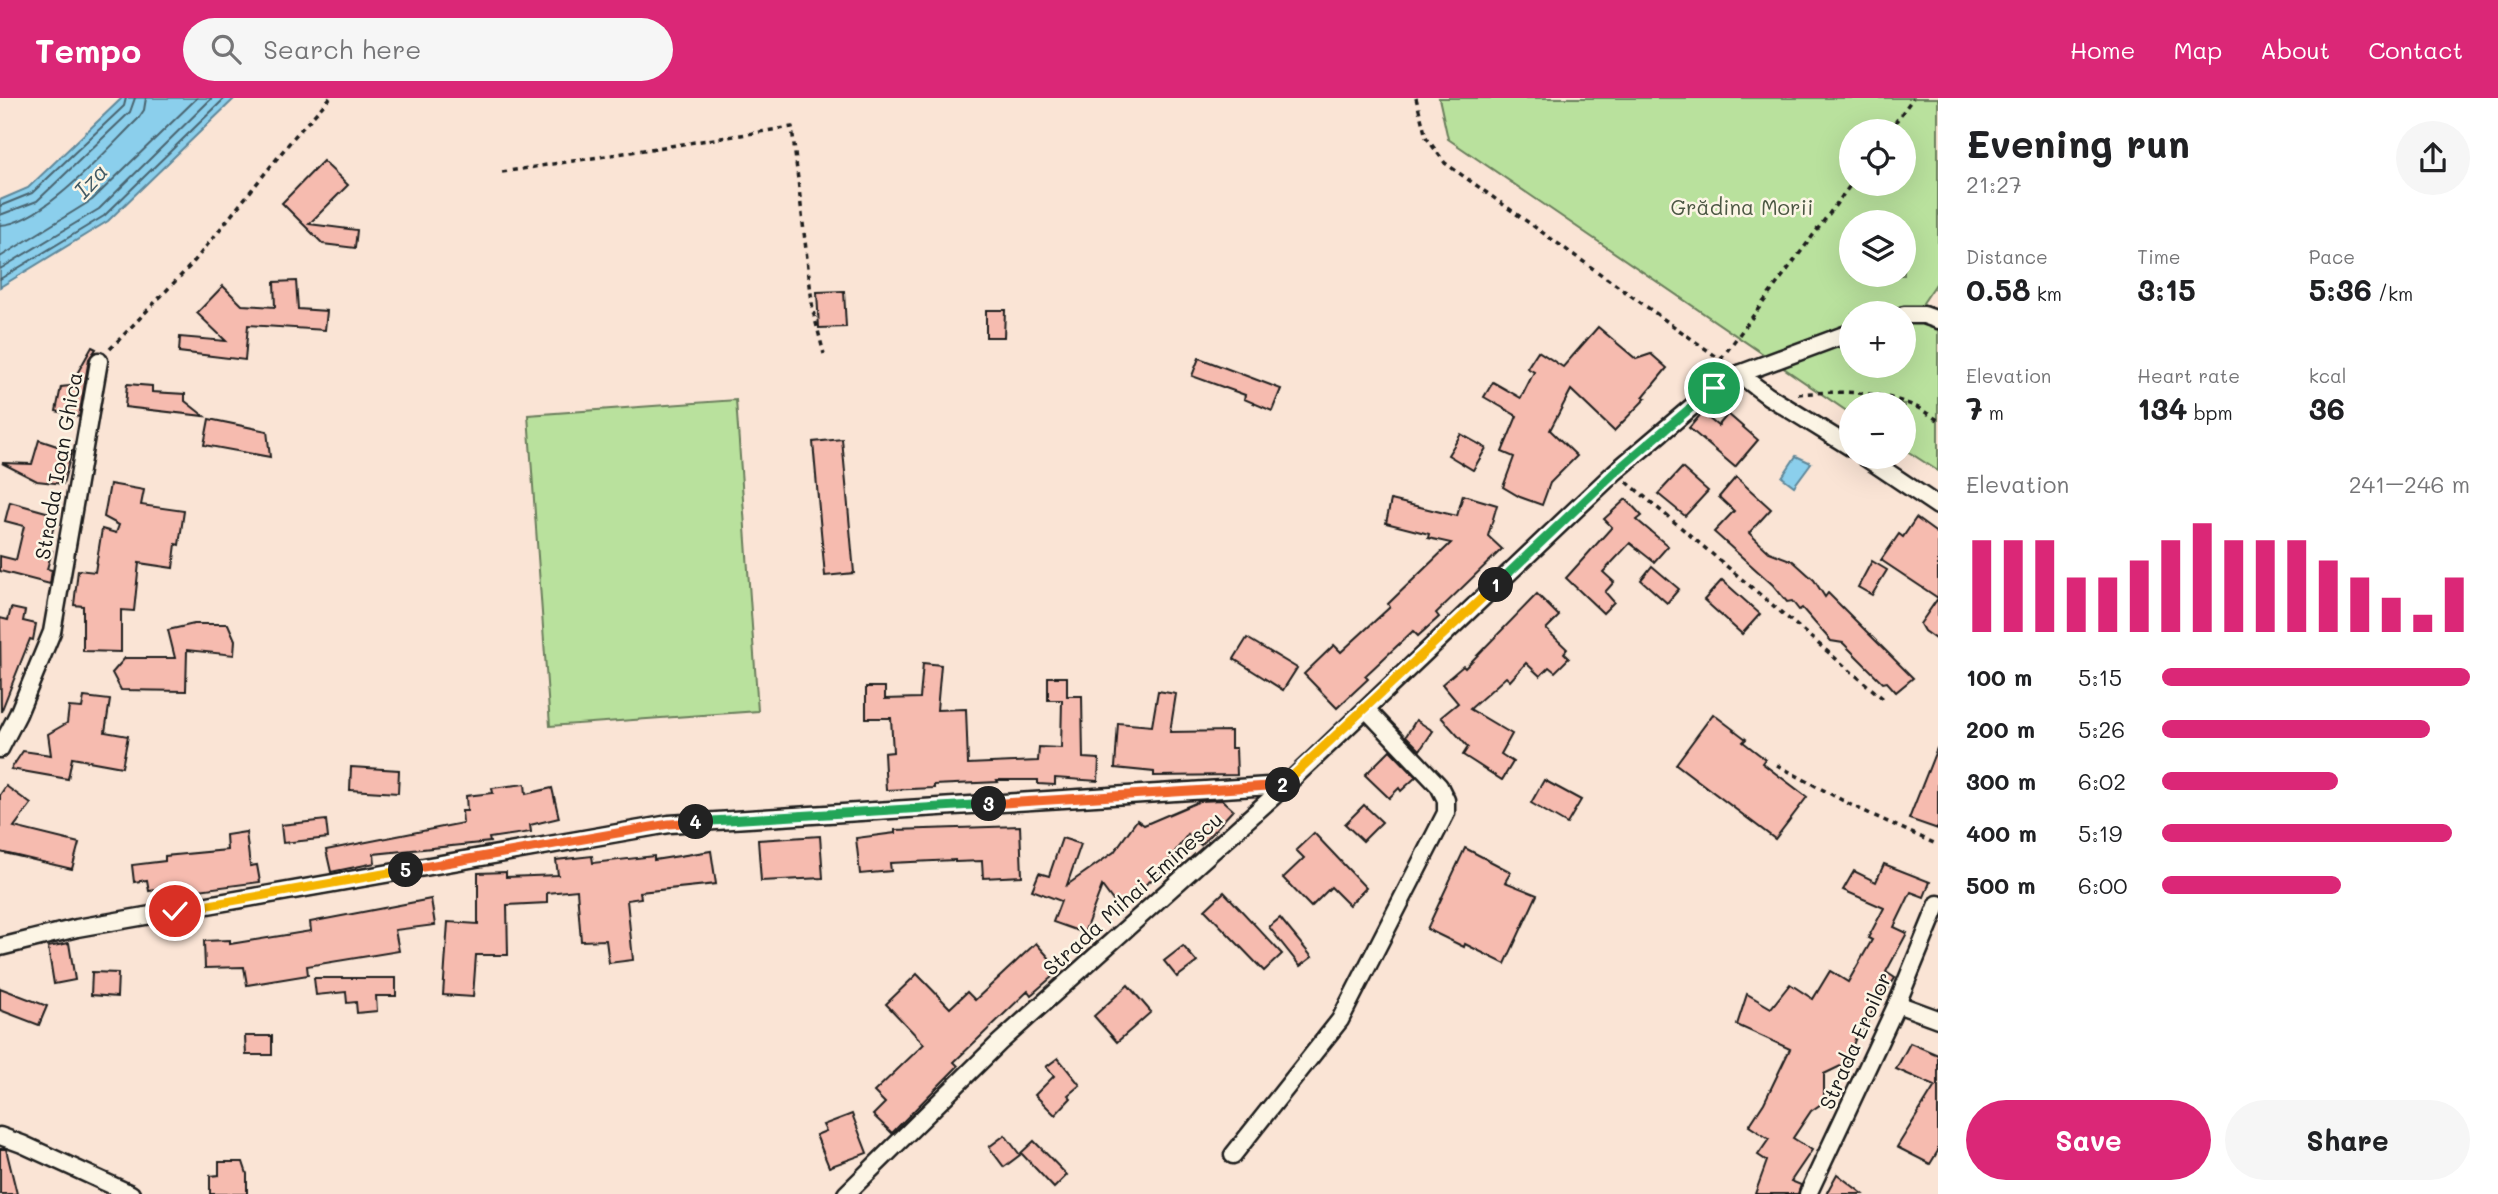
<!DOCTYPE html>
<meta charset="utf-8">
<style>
body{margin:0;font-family:Mali,sans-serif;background:#f6f6f6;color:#202124;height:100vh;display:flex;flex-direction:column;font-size:26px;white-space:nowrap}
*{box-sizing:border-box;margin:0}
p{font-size:23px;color:#757577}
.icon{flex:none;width:38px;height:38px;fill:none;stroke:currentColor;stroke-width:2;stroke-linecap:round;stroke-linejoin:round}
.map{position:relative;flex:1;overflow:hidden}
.panel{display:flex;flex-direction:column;background:#fff;width:560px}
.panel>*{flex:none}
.fabs{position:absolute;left:1839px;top:21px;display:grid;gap:14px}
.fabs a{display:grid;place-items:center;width:77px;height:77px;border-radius:50%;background:#fff;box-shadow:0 7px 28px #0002;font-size:35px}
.pin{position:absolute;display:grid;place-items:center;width:60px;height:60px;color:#fff;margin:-30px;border:4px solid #fff;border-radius:50%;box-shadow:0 2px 7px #0007}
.km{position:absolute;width:35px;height:35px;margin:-18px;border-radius:50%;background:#222;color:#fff;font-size:19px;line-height:35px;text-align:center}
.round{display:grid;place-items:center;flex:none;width:74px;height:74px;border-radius:37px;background:#f6f6f6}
.summary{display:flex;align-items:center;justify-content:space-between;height:119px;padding:0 28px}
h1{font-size:38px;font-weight:700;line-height:52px}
.metrics{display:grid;grid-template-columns:repeat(3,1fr);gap:10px;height:119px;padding:7px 28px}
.metrics div{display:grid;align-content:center}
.metrics b{font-size:30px;font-weight:700}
.metrics small{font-size:19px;font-weight:400}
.metrics p{font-size:19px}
.chart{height:196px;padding:14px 28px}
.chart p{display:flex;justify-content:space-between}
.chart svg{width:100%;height:126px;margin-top:7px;stroke:#db2777;stroke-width:6}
.primary-button{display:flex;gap:14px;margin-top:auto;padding:14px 28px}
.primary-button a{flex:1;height:80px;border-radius:42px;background:#db2777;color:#fff;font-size:28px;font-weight:700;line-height:80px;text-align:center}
.primary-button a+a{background:#f6f6f6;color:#202124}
ul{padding:0 28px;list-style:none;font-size:23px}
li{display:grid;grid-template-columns:112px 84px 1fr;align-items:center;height:52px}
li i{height:18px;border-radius:9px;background:#db2777}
header{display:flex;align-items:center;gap:42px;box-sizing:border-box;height:98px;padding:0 35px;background:#db2777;color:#fff}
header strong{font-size:33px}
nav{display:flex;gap:38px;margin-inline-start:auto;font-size:24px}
.search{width:490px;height:63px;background:#f6f6f6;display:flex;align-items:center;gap:18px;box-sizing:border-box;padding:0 24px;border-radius:38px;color:#757577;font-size:26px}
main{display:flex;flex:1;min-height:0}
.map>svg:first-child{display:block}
.green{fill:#b9e19d;stroke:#6a7e5c;stroke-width:2;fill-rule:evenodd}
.water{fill:#8bcfec;stroke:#5f8799;stroke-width:2}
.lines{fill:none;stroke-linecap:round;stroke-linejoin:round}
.shore{stroke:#48646f;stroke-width:2}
.building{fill:#f6bbaf;stroke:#1c1c1c;stroke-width:2}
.minor-casing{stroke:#1c1c1c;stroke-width:21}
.path{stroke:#1c1c1c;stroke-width:3.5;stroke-dasharray:5 5;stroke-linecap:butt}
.minor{stroke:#fcf5e5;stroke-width:16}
.split-1-casing{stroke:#fff;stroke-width:14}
.split-2-casing{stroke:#fff;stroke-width:14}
.split-3-casing{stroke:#fff;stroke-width:14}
.split-4-casing{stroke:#fff;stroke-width:14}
.split-5-casing{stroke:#fff;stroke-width:14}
.split-6-casing{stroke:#fff;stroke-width:14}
.split-1{stroke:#22a559;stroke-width:9}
.split-2{stroke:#f5b400;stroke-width:9}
.split-3{stroke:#f0652b;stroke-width:9}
.split-4{stroke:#22a559;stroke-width:9}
.split-5{stroke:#f0652b;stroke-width:9}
.split-6{stroke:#f5b400;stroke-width:9}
.labels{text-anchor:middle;stroke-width:5;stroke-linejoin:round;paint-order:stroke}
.park-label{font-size:21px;fill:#4b5743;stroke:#fcf5e5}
.street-label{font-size:21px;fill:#1c1c1c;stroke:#fcf5e5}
.water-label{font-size:23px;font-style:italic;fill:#435b65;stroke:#fcf5e5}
</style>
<header>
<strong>Tempo</strong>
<div class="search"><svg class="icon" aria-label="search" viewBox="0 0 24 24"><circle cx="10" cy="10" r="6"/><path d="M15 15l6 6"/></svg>Search here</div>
<nav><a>Home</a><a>Map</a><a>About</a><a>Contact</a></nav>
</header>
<main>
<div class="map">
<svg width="1938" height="1096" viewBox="0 0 1938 1096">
<rect width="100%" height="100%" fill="#fae4d5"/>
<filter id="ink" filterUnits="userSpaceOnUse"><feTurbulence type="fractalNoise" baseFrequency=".0143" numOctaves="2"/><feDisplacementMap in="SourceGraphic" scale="14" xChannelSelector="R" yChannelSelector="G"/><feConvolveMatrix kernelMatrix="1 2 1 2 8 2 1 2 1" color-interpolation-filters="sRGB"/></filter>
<g filter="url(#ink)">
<g class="green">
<path d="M 1439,0 L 1938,0 L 1938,183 L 1923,205 L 1938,215 L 1938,373 L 1904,351 L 1904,306 L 1852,306 L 1851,316 L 1448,41 ZM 1852,33 L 1904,33 L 1904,86 L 1852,86 ZM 1852,124 L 1904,124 L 1904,177 L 1852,177 ZM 1852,215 L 1904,215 L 1904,268 L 1852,268 Z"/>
<path d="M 736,302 L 758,613 L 550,628 L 528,317 Z"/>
</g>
<g class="water">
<path d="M 122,0 L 235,0 L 108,123 L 0,189 L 0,102 L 28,90 Z"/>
<path d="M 1796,358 L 1811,365 L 1794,388 L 1782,379 Z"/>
</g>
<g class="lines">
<g class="shore">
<path d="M 0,108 L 32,95 L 124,8 L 126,0"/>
<path d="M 0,117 L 37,103 L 130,14 L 135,0"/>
<path d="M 0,127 C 43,126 107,51 138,21 L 144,12 L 146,0"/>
<path d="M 0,159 L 92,102 L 197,0"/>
<path d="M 0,171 L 99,111 L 212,0"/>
<path d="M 0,181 L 104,118 L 225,0"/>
</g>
</g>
<g class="building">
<path d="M 323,63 L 348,87 L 309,126 L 357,132 L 355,150 L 323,146 L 282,105 Z"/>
<path d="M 296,183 L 298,211 L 327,213 L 325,232 L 248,227 L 245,262 L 179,254 L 180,239 L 226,243 L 197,215 L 223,188 L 242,207 L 275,209 L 274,184 Z"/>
<path d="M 844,193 L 846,229 L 819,230 L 817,194 Z"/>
<path d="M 986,212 L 1005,212 L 1004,239 L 986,239 Z"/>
<path d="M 1598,229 L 1636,261 L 1651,256 L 1667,270 L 1643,299 L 1646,300 L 1614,333 L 1571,292 L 1550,332 L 1577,358 L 1550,385 L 1542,407 L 1520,399 L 1503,389 L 1514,359 L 1502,354 L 1517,318 L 1484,299 L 1493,284 L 1521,300 L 1534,274 L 1527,270 L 1538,253 L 1563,269 Z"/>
<path d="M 92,249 L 96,251 L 89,261 L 79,319 L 56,313 L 61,289 L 70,288 Z"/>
<path d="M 1199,260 L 1281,291 L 1272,313 L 1244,301 L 1245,297 L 1192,278 Z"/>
<path d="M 127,286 L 152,288 L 152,294 L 185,296 L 185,303 L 204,318 L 125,309 Z"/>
<path d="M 1702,315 L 1718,328 L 1728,316 L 1758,342 L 1735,369 L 1689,330 Z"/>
<path d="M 209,321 L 267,333 L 270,359 L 204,347 Z"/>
<path d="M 1461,336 L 1486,350 L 1473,372 L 1448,357 Z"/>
<path d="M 842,341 L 854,475 L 825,478 L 813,344 Z"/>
<path d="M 39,342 L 72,353 L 63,386 L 37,383 L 2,365 L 32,366 Z"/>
<path d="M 1682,370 L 1708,393 L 1685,418 L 1658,396 Z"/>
<path d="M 1736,379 L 1771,411 L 1749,435 L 1769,454 L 1793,463 L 1814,482 L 1825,499 L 1828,495 L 1913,580 L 1896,594 L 1887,584 L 1883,585 L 1843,545 L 1831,543 L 1802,510 L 1799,512 L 1792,503 L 1787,504 L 1773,487 L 1714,434 L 1734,413 L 1719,399 Z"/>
<path d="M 110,386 L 144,392 L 141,407 L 184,413 L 179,447 L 176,446 L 173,470 L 139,465 L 134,513 L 121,512 L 121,554 L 83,553 L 83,508 L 74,507 L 78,472 L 95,474 L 102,431 L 116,435 L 119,427 L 104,419 Z"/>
<path d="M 1463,397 L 1497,407 L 1488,438 L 1502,451 L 1436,515 L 1439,519 L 1418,538 L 1413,533 L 1365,578 L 1368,581 L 1337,610 L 1304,576 L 1334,547 L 1341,554 L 1390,509 L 1388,506 L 1451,445 L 1428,440 L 1429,436 L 1386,425 L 1391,402 L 1457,418 Z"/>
<path d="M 1626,401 L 1642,418 L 1637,422 L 1668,448 L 1654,464 L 1630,445 L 1603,474 L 1614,484 L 1605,494 L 1614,504 L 1603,515 L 1566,480 L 1612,429 L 1604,421 Z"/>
<path d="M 10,404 L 57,417 L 47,452 L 52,453 L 47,471 L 52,472 L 50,486 L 0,473 L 0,458 L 16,462 L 24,428 L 5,423 Z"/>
<path d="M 1916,420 L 1938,436 L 1938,543 L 1924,533 L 1920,526 L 1938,500 L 1881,462 L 1899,436 L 1903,439 Z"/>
<path d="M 1872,463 L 1887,472 L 1872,497 L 1858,489 Z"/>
<path d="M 1652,468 L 1679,491 L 1667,505 L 1641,482 Z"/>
<path d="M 1722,482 L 1760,516 L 1742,536 L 1704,502 Z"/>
<path d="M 1537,496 L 1559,518 L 1546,531 L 1567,551 L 1564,555 L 1569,560 L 1555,574 L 1549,569 L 1540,578 L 1526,565 L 1510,583 L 1506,579 L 1470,611 L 1512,636 L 1501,656 L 1513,664 L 1502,682 L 1463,657 L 1468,649 L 1441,619 L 1458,605 L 1442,586 L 1463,568 L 1465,570 Z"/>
<path d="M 11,510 L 25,513 L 23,523 L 36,526 L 33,542 L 30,541 L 1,614 L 0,520 L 8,522 Z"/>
<path d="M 194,526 L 228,526 L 235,542 L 234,557 L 187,552 L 186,593 L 121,592 L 112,575 L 125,560 L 175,560 L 168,532 Z"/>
<path d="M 1247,540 L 1297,570 L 1283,592 L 1234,561 Z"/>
<path d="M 923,565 L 941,567 L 937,612 L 966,611 L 968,666 L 1038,663 L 1039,649 L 1061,650 L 1062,602 L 1048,602 L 1048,579 L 1067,579 L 1067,598 L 1082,598 L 1083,660 L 1099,661 L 1098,683 L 1055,680 L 1055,687 L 1038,686 L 1038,682 L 997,682 L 998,684 L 934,687 L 934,690 L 886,692 L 884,655 L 893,654 L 891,620 L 866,620 L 866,589 L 885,589 L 885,601 L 920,600 Z"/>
<path d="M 1158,593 L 1176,596 L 1170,634 L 1231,633 L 1231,650 L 1236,650 L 1237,677 L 1154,678 L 1154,674 L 1115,670 L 1118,625 L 1152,628 Z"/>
<path d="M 84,599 L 110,602 L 105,634 L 128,638 L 122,669 L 72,660 L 68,681 L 11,671 L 23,653 L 51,657 L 48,636 L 67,625 L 69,609 L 82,610 Z"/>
<path d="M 1713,616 L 1746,641 L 1743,644 L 1765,661 L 1762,665 L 1807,699 L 1775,741 L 1676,666 Z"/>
<path d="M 1416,622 L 1433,633 L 1420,652 L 1406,638 Z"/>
<path d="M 1937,650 L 1938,650 L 1938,731 L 1909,721 Z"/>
<path d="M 1390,652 L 1416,679 L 1401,693 L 1399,690 L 1389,700 L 1365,677 Z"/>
<path d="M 351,669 L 399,672 L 398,695 L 350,692 Z"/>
<path d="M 1544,682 L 1581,702 L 1567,726 L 1531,705 Z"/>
<path d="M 525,686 L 526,696 L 552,690 L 559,720 L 530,727 L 531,734 L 489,740 L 490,744 L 374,756 L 375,765 L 331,774 L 326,752 L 463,725 L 462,713 L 467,713 L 466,698 L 493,695 L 492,690 Z"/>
<path d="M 6,688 L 31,706 L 14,729 L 79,745 L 72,771 L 0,754 L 0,697 Z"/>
<path d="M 1222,702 L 1233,712 L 1201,747 L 1188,736 L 1158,777 L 1117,808 L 1102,788 L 1084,835 L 1053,824 L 1061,803 L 1032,792 L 1039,775 L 1049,778 L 1062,740 L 1081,746 L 1067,787 L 1114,754 L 1137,722 L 1144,727 L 1200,703 Z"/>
<path d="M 1364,707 L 1382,724 L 1363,743 L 1345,726 Z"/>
<path d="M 326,722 L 328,740 L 283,745 L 281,727 Z"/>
<path d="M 1020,728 L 1022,778 L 983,780 L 982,763 L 955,764 L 955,762 L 890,765 L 891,773 L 860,776 L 856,740 L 895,735 L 895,732 Z"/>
<path d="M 246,734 L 250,768 L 257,767 L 260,784 L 198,792 L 199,798 L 171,803 L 170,790 L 149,793 L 147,782 L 134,784 L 132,767 L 165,763 L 165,758 L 227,752 L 226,737 Z"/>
<path d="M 1314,735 L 1366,790 L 1349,807 L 1331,789 L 1311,809 L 1283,780 L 1304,760 L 1296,752 Z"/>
<path d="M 820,738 L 823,780 L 761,783 L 758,742 Z"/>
<path d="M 1465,750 L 1511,774 L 1505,784 L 1537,797 L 1505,866 L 1465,846 L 1464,849 L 1427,831 Z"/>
<path d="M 711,753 L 716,786 L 640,794 L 641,800 L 627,802 L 633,862 L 609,865 L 606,842 L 581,843 L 577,792 L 547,795 L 547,805 L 507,807 L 508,857 L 476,857 L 473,899 L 443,897 L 448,824 L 478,826 L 478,775 L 506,774 L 506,779 L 558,777 L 556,762 L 592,758 L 593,765 L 654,758 L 654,762 Z"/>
<path d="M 1884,766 L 1930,784 L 1924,799 L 1911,794 L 1894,829 L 1907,835 L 1886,874 L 1895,880 L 1886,894 L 1883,892 L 1863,933 L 1859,930 L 1847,965 L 1824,976 L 1824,1004 L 1811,1013 L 1793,1040 L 1812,1052 L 1791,1083 L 1801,1087 L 1798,1096 L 1755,1096 L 1767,1063 L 1758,1057 L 1769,1041 L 1749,1028 L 1764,1005 L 1790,951 L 1737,927 L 1747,896 L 1771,910 L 1790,886 L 1813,901 L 1830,873 L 1848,884 L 1872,842 L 1868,840 L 1884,810 L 1843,792 L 1854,773 L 1876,784 Z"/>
<path d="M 1224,794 L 1282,856 L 1264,873 L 1205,812 Z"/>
<path d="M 431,801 L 435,827 L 395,832 L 399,853 L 307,868 L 308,877 L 247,887 L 244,869 L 205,870 L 204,843 L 230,842 L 230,846 L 311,833 L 310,824 Z"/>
<path d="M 1280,820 L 1312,859 L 1300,868 L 1269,829 Z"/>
<path d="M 69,845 L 75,882 L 54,886 L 48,849 Z"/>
<path d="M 1036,845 L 1060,872 L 1031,897 L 1028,893 L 954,964 L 958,968 L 892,1035 L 873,1017 L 885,1005 L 874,994 L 924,946 L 886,906 L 917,876 L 950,910 L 967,894 L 975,902 Z"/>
<path d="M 1183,848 L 1197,864 L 1177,879 L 1164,863 Z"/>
<path d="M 92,874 L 118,875 L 117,899 L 91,897 Z"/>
<path d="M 314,880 L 396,880 L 396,898 L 376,898 L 377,913 L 357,915 L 356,904 L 347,905 L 346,894 L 316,897 Z"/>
<path d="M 1128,887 L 1151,914 L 1117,944 L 1094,918 Z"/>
<path d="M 0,890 L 47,908 L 39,927 L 0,912 Z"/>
<path d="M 245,938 L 272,938 L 272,957 L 246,957 Z"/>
<path d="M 1910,945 L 1938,957 L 1938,1053 L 1930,1066 L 1897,1049 L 1935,988 L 1896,971 Z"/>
<path d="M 1058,960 L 1080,987 L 1068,997 L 1071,1000 L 1055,1017 L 1035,997 L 1054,978 L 1046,969 Z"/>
<path d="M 852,1016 L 867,1055 L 829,1069 L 816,1037 L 826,1033 L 823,1027 Z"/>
<path d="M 1005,1037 L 1020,1057 L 1004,1069 L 989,1049 Z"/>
<path d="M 1034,1043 L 1067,1077 L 1054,1090 L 1021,1055 Z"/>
<path d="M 0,1051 L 6,1051 L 17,1096 L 0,1096 Z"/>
<path d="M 219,1064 L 243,1064 L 247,1076 L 247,1096 L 210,1096 L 210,1078 L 219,1077 Z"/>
<path d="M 1837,1076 L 1863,1096 L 1826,1096 Z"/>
</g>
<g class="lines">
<g class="minor-casing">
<g id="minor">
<path d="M 1904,217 L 1924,217 L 1938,222"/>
<path d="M 1739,276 L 1768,298 L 1852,350"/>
<path d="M 1865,359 L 1938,408"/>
<path d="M 0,651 L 18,616 L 52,534 L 99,263"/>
<path d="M 0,849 L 77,830 L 669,726 L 1286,687"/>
<path d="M 1897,906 L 1938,921"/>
<path d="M 0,1038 L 22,1046 L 131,1096"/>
<path d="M 1233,1057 L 1340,922 L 1446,715 L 1446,702 L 1439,688 L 1366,611"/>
<path d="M 846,1096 L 999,945 L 1286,687 L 1615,374 L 1714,290 L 1739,276 L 1852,234"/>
<path d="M 1808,1096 L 1897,906 L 1938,806"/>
</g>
</g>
<g class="path">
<path d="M 1416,0 L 1426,39 L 1445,65 L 1724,264"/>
<path d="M 1889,33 L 1913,0"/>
<path d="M 502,74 L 792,29 L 813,213 L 824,256"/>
<path d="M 110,251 L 192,166 L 295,38 L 330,0"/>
<path d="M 1721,261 L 1852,85"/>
<path d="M 1798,296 C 1834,293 1874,292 1909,306 C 1919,309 1929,317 1938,322"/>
<path d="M 1627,384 L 1886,603"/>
<path d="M 1777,667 L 1851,707 L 1938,747"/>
</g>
<use href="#minor" class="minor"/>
</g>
</g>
<g class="lines" filter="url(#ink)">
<g class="split-1-casing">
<path id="split-1" d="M 1496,487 L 1615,374 L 1714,290"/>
</g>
<g class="split-2-casing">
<path id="split-2" d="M 1283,687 L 1496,487"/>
</g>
<g class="split-3-casing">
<path id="split-3" d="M 989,706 L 1283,687"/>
</g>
<g class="split-4-casing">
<path id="split-4" d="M 696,724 L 989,706"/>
</g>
<g class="split-5-casing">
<path id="split-5" d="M 406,772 L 669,726 L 696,724"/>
</g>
<g class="split-6-casing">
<path id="split-6" d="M 175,813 L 406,772"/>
</g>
<use href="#split-1" class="split-1"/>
<use href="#split-2" class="split-2"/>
<use href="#split-3" class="split-3"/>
<use href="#split-4" class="split-4"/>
<use href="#split-5" class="split-5"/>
<use href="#split-6" class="split-6"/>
</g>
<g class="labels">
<g class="park-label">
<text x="1742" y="117">Grădina Morii</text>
</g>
<g class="street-label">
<text transform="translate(59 368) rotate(-80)" y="7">Strada Ioan Ghica</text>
<text transform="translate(1133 796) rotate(-42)" y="7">Strada Mihai Eminescu</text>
<text transform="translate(1856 943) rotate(-66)" y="7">Strada Eroilor</text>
</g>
<g class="water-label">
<text transform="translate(91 83) rotate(-48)" y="8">Iza</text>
</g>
</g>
</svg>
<div class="fabs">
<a><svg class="icon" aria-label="locate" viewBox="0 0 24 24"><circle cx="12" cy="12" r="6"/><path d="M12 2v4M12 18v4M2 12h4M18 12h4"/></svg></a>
<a><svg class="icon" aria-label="layers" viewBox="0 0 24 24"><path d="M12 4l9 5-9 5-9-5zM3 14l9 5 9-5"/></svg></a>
<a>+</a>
<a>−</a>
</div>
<div class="pin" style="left:1714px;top:290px;background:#1e9e55"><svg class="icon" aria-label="arrive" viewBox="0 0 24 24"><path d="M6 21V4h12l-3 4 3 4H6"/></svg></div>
<div class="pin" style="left:175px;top:813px;background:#d93025"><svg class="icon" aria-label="check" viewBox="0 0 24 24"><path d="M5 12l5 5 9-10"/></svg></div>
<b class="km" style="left:1496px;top:487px">1</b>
<b class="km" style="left:1283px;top:687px">2</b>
<b class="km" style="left:989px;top:706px">3</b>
<b class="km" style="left:696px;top:724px">4</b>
<b class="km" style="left:406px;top:772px">5</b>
</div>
<section class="panel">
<div class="summary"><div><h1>Evening run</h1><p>21:27</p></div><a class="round"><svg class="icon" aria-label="share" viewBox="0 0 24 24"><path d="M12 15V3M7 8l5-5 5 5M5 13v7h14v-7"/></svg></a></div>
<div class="metrics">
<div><p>Distance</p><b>0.58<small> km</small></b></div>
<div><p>Time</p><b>3:15</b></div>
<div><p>Pace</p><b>5:36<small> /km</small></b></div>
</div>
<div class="metrics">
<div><p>Elevation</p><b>7<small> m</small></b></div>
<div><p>Heart rate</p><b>134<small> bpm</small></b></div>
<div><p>kcal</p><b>36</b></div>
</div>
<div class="chart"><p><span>Elevation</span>241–246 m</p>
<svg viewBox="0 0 160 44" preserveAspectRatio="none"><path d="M5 44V12M15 44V12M25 44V12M35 44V25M45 44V25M55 44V19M65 44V12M75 44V6M85 44V12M95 44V12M105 44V12M115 44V19M125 44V25M135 44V32M145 44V38M155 44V25"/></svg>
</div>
<ul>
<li><b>100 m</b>5:15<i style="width:100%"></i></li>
<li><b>200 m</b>5:26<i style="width:87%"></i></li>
<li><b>300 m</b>6:02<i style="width:57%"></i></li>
<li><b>400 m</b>5:19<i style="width:94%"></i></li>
<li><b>500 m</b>6:00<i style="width:58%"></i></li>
</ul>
<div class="primary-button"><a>Save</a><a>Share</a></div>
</section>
</main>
